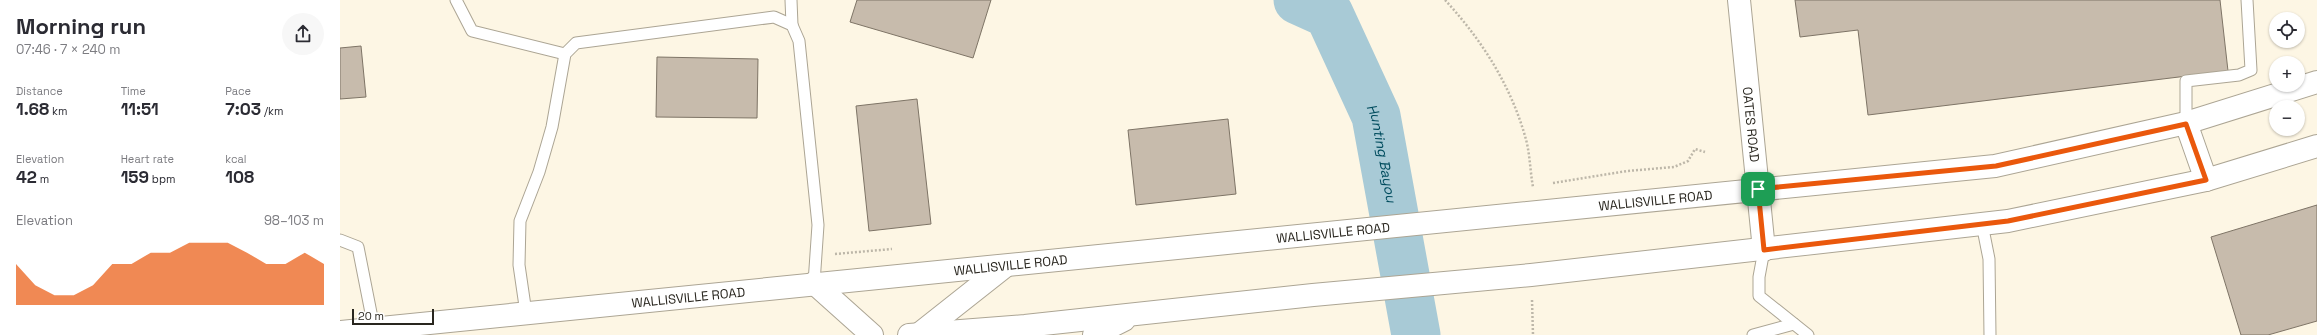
<!DOCTYPE html>
<meta charset="utf-8">
<style>
body{margin:0;font-family:"Space Grotesk",sans-serif;background:#f7f7f7;color:#2b2b33;height:100vh;display:flex;flex-direction:column;font-size:15px;white-space:nowrap}
*{box-sizing:border-box;margin:0}
p{font-size:13px;color:#7c7c81}
.icon{flex:none;width:22px;height:22px;fill:none;stroke:currentColor;stroke-width:2;stroke-linecap:round;stroke-linejoin:round}
.map{position:relative;flex:1;overflow:hidden}
.details{display:flex;flex-direction:column;background:#fff;width:340px}
.details>*{flex:none}
.fabs{position:absolute;left:1929px;top:12px;display:grid;gap:8px}
.fabs a{display:grid;place-items:center;width:36px;height:36px;border-radius:50%;background:#fff;box-shadow:0 1px 3px #0004;font-size:20px}
.scale{position:absolute;left:12px;bottom:10px;width:82px;box-sizing:border-box;padding-left:4px;border:2px solid #29261f;border-top:0;font-size:11px;line-height:14px;white-space:nowrap;color:#29261f;-webkit-text-stroke:3px #fff;paint-order:stroke}
.pin{position:absolute;display:grid;place-items:center;width:34px;height:34px;color:#fff;margin:-17px;border-radius:8px;box-shadow:0 2px 6px #0006}
.round{display:grid;place-items:center;flex:none;width:42px;height:42px;border-radius:21px;background:#f7f7f7}
.headline{display:flex;align-items:center;justify-content:space-between;height:68px;padding:0 16px}
h1{font-size:22px;font-weight:600;line-height:30px}
.metrics{display:grid;grid-template-columns:repeat(3,1fr);gap:6px;height:68px;padding:4px 16px}
.metrics div{display:grid;align-content:center}
.metrics b{font-size:17px;font-weight:600}
.metrics small{font-size:11px;font-weight:400}
.metrics p{font-size:11px}
.chart{height:112px;padding:8px 16px}
.chart p{display:flex;justify-content:space-between}
.chart svg{width:100%;height:72px;margin-top:4px;fill:#ea580c;opacity:.7}
main{display:flex;flex:1;min-height:0}
.map>svg:first-child{display:block}
.lines{fill:none;stroke-linecap:round;stroke-linejoin:round}
.river{stroke:#a8cad6;stroke-width:49}
.building{fill:#c7bbac;stroke:#7e7466}
.lane-casing{stroke:#aca594;stroke-width:13}
.secondary-casing{stroke:#aca594;stroke-width:24}
.path{stroke:#bdb7a9;stroke-width:2.5;stroke-dasharray:2 2;stroke-linecap:butt}
.lane{stroke:#fff;stroke-width:11}
.secondary{stroke:#fff;stroke-width:22}
.route-casing{stroke:#fff;stroke-width:8}
.route{stroke:#ea580c;stroke-width:5}
.labels{text-anchor:middle;stroke-width:3;stroke-linejoin:round;paint-order:stroke}
.street-label{font-size:13px;fill:#29261f;stroke:#fff}
.water-label{font-size:14px;font-style:italic;fill:#014c5e;stroke:#fff}
</style>
<main>
<section class="details">
<div class="headline"><div><h1>Morning run</h1><p>07:46 · 7 × 240 m</p></div><a class="round"><svg class="icon" aria-label="share" viewBox="0 0 24 24"><path d="M12 15V3M7 8l5-5 5 5M5 13v7h14v-7"/></svg></a></div>
<div class="metrics">
<div><p>Distance</p><b>1.68<small> km</small></b></div>
<div><p>Time</p><b>11:51</b></div>
<div><p>Pace</p><b>7:03<small> /km</small></b></div>
</div>
<div class="metrics">
<div><p>Elevation</p><b>42<small> m</small></b></div>
<div><p>Heart rate</p><b>159<small> bpm</small></b></div>
<div><p>kcal</p><b>108</b></div>
</div>
<div class="chart"><p><span>Elevation</span>98–103 m</p>
<svg viewBox="0 0 160 44" preserveAspectRatio="none"><path d="M0 44V19L10 32L20 38L30 38L40 32L50 19L60 19L70 12L80 12L90 6L100 6L110 6L120 12L130 19L140 19L150 12L160 19V44z"/></svg>
</div>
</section>
<div class="map">
<svg width="1977" height="335" viewBox="0 0 1977 335">
<rect width="100%" height="100%" fill="#fdf6e4"/>
<g class="lines">
<path class="river" id="s1" d="M 958,0 L 989,14 L 1036,116 L 1076,335"/>
</g>
<g class="building">
<path d="M 517,0 L 651,0 L 633,58 L 510,22 Z"/>
<path d="M 1455,0 L 1880,0 L 1888,71 L 1528,115 L 1518,30 L 1460,37 Z"/>
<path d="M 21,46 L 26,97 L 0,99 L 0,48 Z"/>
<path d="M 317,57 L 418,59 L 417,118 L 316,117 Z"/>
<path d="M 577,99 L 591,224 L 529,231 L 516,106 Z"/>
<path d="M 888,119 L 896,194 L 796,205 L 788,130 Z"/>
<path d="M 1977,205 L 1977,321 L 1928,335 L 1901,335 L 1871,237 Z"/>
</g>
<g class="lines">
<g class="lane-casing">
<g id="lane">
<path d="M 116,0 L 132,31 L 225,54"/>
<path d="M 451,0 L 452,25"/>
<path d="M 1846,123 L 1846,81 L 1899,75 L 1911,70 L 1907,0"/>
<path d="M 1642,224 L 1649,259 L 1650,335"/>
<path d="M 0,240 L 18,247 L 34,328"/>
<path d="M 1424,250 L 1419,277 L 1419,296 L 1468,335"/>
<path d="M 186,313 L 179,265 L 180,221 L 199,172 L 212,127 L 225,54 L 236,43 L 434,17 L 452,25 L 459,41 L 478,225 L 474,283"/>
<path d="M 1413,335 L 1454,324"/>
</g>
</g>
<g class="secondary-casing">
<g id="secondary">
<path id="s2" d="M 1399,0 L 1424,250"/>
<path d="M 1846,123 L 1866,180"/>
<path d="M 474,283 L 532,335"/>
<path id="s3" d="M 0,332 L 1655,166 L 1846,123 L 1977,82"/>
<path d="M 569,335 L 685,326 L 973,295 L 1191,275 L 1668,221 L 1866,180 L 1977,146"/>
<path d="M 578,335 L 664,267"/>
<path d="M 754,335 L 784,320"/>
</g>
</g>
<g class="path">
<path d="M 1105,0 C 1141,39 1170,84 1185,136 C 1190,152 1190,171 1193,187"/>
<path d="M 1213,183 L 1287,171 L 1334,167 L 1348,161 L 1355,149 L 1365,152"/>
<path d="M 495,254 L 552,249"/>
<path d="M 1192,300 L 1193,335"/>
</g>
<use href="#lane" class="lane"/>
<use href="#secondary" class="secondary"/>
</g>
<g class="lines">
<g class="route-casing">
<path id="route" d="M 1846,124 L 1866,180 L 1668,221 L 1424,250 L 1418,189 L 1656,166 Z"/>
</g>
<use href="#route" class="route"/>
</g>
<g class="labels">
<g class="street-label">
<text dy="5" stroke="none"><textPath href="#s2" startOffset="125">OATES ROAD</textPath></text>
<text dy="5" stroke="none"><textPath href="#s3" startOffset="1322">WALLISVILLE ROAD</textPath></text>
<text dy="5" stroke="none"><textPath href="#s3" startOffset="998">WALLISVILLE ROAD</textPath></text>
<text dy="5" stroke="none"><textPath href="#s3" startOffset="674">WALLISVILLE ROAD</textPath></text>
<text dy="5" stroke="none"><textPath href="#s3" startOffset="350">WALLISVILLE ROAD</textPath></text>
</g>
<g class="water-label">
<text dy="5" stroke="none"><textPath href="#s1" startOffset="184">Hunting Bayou</textPath></text>
</g>
</g>
</svg>
<div class="fabs">
<a><svg class="icon" aria-label="locate" viewBox="0 0 24 24"><circle cx="12" cy="12" r="6"/><path d="M12 2v4M12 18v4M2 12h4M18 12h4"/></svg></a>
<a>+</a>
<a>−</a>
</div>
<div class="scale">20 m</div>
<div class="pin" style="left:1418px;top:189px;background:#1e9e55"><svg class="icon" aria-label="arrive" viewBox="0 0 24 24"><path d="M6 21V4h12l-3 4 3 4H6"/></svg></div>
</div>
</main>
